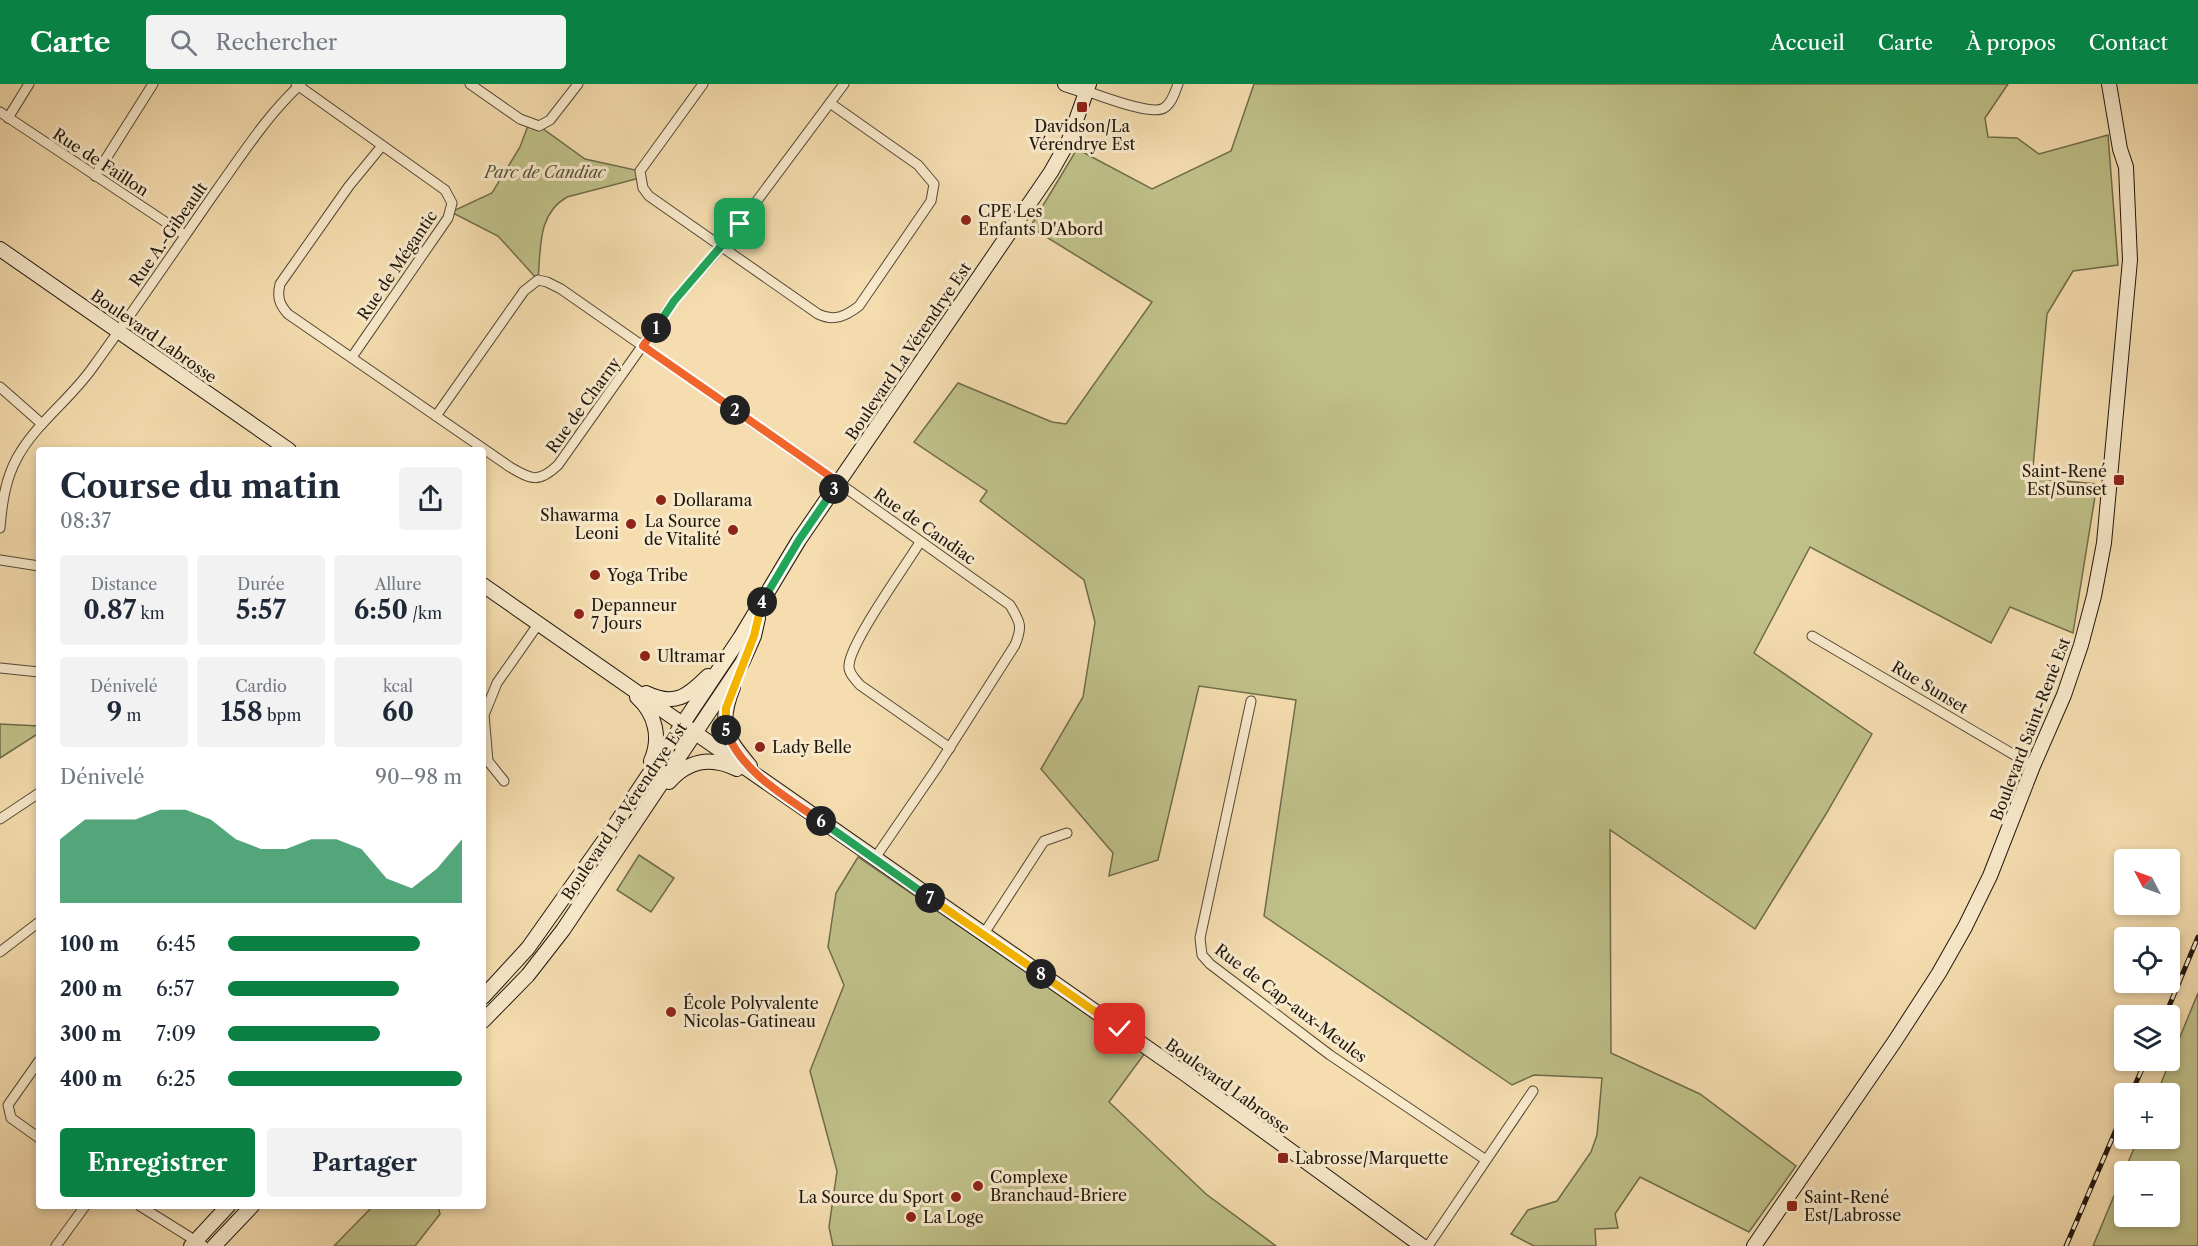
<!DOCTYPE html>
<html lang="fr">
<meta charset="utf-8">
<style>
body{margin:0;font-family:"Libre Caslon Text",serif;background:#f2f2f3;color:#1f2937;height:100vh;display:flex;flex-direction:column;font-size:22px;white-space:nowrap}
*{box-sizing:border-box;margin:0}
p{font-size:20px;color:#747a83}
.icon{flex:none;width:33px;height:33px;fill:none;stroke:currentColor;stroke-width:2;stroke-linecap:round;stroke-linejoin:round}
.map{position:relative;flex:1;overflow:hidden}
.drawer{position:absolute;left:36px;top:363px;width:450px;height:762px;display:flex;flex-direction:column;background:#fff;border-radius:6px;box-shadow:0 3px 9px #0003}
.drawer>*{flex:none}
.needle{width:39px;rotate:311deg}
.buttons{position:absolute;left:2114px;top:765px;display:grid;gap:12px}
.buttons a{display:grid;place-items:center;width:66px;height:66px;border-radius:6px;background:#fff;box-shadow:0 3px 9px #0003;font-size:30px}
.pin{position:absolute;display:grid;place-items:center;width:51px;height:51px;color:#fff;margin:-26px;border-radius:12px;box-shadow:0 3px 9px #0006}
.km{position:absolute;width:30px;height:30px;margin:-15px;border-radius:50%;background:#222;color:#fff;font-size:16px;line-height:30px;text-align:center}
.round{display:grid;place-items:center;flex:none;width:63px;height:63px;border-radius:6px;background:#f2f2f3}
.head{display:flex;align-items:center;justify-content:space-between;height:102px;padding:0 24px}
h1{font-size:33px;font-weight:700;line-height:45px}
.stats{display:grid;grid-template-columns:repeat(3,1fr);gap:9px;height:102px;padding:6px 24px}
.stats div{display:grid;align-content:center;border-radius:6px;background:#f2f2f3;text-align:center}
.stats b{font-size:26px;font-weight:700}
.stats small{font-size:16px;font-weight:400}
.stats p{font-size:16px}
.chart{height:168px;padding:12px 24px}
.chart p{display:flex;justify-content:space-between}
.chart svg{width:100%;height:108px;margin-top:6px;fill:#0b8043;opacity:.7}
.action{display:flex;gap:12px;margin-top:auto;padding:12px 24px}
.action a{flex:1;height:69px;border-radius:6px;background:#0b8043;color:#fff;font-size:24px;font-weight:700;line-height:69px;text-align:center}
.action a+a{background:#f2f2f3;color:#1f2937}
ul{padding:0 24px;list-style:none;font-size:20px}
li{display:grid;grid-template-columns:96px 72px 1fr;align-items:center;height:45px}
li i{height:15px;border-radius:8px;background:#0b8043}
header{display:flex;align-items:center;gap:36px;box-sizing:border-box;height:84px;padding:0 30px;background:#0b8043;color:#fff}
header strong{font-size:28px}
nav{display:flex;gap:33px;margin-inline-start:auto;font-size:21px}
.search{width:420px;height:54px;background:#f2f2f3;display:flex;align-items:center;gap:15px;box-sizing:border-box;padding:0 21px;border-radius:6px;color:#747a83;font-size:22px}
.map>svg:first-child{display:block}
.green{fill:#bfc088;stroke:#6f6c4b;stroke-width:1.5}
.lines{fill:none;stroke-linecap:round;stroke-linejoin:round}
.street-casing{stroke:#544836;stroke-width:11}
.secondary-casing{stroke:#1f170e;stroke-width:16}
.street{stroke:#f8e9cb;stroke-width:9}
.secondary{stroke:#f8e9cb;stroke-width:14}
.rail-casing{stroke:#1f170e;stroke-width:5}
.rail{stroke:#f8e9cb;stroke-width:3;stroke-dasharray:9;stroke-linecap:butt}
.split-1-casing{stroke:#fff;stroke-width:12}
.split-2-casing{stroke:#fff;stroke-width:12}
.split-3-casing{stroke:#fff;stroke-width:12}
.split-4-casing{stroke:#fff;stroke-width:12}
.split-5-casing{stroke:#fff;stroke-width:12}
.split-6-casing{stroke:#fff;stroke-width:12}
.split-7-casing{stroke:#fff;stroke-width:12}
.split-8-casing{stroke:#fff;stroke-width:12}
.split-9-casing{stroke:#fff;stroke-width:12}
.split-1{stroke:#22a559;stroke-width:8}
.split-2{stroke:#f0652b;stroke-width:8}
.split-3{stroke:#f0652b;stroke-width:8}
.split-4{stroke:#22a559;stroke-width:8}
.split-5{stroke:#f5b400;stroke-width:8}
.split-6{stroke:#f0652b;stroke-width:8}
.split-7{stroke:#22a559;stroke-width:8}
.split-8{stroke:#f5b400;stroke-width:8}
.split-9{stroke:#f5b400;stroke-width:8}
.poi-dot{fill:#8f2418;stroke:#f8e9cb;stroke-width:2}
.labels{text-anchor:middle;stroke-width:6;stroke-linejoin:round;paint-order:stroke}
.poi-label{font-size:16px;fill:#1f170e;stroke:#f8e9cb;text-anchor:start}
.street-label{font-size:16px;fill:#1f170e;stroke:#f8e9cb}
.park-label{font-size:16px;font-style:italic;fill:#575239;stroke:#f8e9cb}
</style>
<header>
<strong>Carte</strong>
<div class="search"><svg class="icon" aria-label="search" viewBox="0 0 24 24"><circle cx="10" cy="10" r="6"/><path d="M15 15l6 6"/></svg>Rechercher</div>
<nav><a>Accueil</a><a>Carte</a><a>À propos</a><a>Contact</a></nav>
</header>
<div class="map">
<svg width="2198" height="1162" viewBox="0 0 2198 1162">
<rect width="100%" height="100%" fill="#f5ddaf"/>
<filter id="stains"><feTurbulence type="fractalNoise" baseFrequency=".00333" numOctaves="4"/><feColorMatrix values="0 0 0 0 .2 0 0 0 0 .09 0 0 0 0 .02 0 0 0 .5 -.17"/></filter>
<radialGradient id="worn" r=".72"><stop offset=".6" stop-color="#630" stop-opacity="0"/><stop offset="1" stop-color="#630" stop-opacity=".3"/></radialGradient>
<g class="green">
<path d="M 1254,0 L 2008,0 L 1985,34 L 1988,53 L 2017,54 L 2039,70 L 2108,51 L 2118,181 L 2073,187 L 2047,230 L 2032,394 L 2097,400 L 2073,549 L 2010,523 L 1991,559 L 1810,463 L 1754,569 L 1872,650 L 1826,730 L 1755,845 L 1610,746 L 1611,969 L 1700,1010 L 1796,1082 L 1749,1148 L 1640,1093 L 1615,1130 L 1618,1144 L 1595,1145 L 1596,1162 L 1534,1162 L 1511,1150 L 1528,1126 L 1557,1117 L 1591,1068 L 1597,1051 L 1602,994 L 1534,991 L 1512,1001 L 1264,832 L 1296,616 L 1199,602 L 1158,776 L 1109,792 L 1113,769 L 1041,685 L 1083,613 L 1095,538 L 1084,496 L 980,417 L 987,407 L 914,358 L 958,299 L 1052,338 L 1066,340 L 1152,218 L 1030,143 L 1077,65 L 1152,105 L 1231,67 Z"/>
<path d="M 529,39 L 539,42 L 585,75 L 640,87 L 640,94 L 567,113 C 537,130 541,165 538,196 L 498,152 L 451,128 L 492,109 L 520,63 Z"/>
<path d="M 0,640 L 39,642 L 39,649 L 0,674 Z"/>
<path d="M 639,771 L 674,794 L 651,828 L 617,806 Z"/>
<path d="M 858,773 L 1145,969 L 1109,1018 L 1206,1110 L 1276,1162 L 833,1162 L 829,1143 L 837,1087 L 810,987 L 844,901 L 828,863 L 836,809 Z"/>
<path d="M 2198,909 L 2198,1162 L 2093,1162 L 2124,1088 L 2124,1132 L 2169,1132 L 2169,1088 L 2124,1088 L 2138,1055 L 2169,1054 L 2169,1010 L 2157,1009 Z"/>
<path d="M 373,1122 L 438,1122 L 440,1130 L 415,1162 L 334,1162 Z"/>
</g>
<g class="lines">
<g class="street-casing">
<g id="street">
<path d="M 296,0 L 445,106 L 452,119 L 448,134 L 352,273"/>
<path d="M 470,0 L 520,35 L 539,42 L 550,36 L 578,0"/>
<path d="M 703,0 L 640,87 L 643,104 L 649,112 L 818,230 C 834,238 846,232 859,222 L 931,117 L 934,100 L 918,81 L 830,19"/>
<path d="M 1086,7 C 1102,12 1151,32 1164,24 C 1172,19 1175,8 1178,0"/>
<path d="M 0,28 L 185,151"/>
<path d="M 8,34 L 29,0"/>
<path d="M 381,63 L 349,102 L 280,200 C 277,213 279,220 288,230 L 510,383 C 532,396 539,399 558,381 L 674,217 L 730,153 L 844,0"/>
<path d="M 95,92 L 153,0"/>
<path d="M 0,303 L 42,340"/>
<path d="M 436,332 L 524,207 L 538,196 L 547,198 L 561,205 L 829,392 L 1010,521 C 1020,538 1023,542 1015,561 L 936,685 L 875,774"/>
<path d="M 0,444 C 2,420 5,396 17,374 C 36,339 70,316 93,283 C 135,225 175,166 216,107 C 242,71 267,31 301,0"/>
<path d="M 920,458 C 905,483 851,557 849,581 C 848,589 855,595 860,601 L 950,664"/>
<path d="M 0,476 L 39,482"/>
<path d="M 1812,552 L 2033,682"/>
<path d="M 0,584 L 39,588"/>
<path d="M 1251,617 L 1200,854 L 1202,871 L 1210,880 L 1330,971 L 1486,1076"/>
<path d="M 504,697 L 488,677 L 484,631 L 497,599 L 539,539"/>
<path d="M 0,735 L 39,709"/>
<path d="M 983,851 L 1044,757 L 1067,749"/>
<path d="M 0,868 L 39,838"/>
<path d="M 39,977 L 8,1021 L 11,1034 L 39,1054"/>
<path d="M 140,1122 L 204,1162"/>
<path d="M 56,1162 L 85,1122"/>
<path d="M 1428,1162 L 1533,1007"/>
</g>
</g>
<g class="secondary-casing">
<g id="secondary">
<path d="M 1065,0 L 1086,7"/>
<path d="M 0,165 L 289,366"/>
<path d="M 483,501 L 1185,990 L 1422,1162"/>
<path d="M 733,603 C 718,641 725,652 750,682"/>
<path d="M 646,609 C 675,623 688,612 708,592"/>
<path d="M 637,613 C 656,630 661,655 651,677"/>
<path d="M 669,698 C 688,676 711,672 737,685"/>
<path d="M 483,913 L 528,864 L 613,744 L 740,554 L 799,456 L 1051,88 L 1069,56 L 1089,0"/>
<path d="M 483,937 L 528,891 L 563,846 L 742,579 L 754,552 L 758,534"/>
<path d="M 191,1162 L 228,1122"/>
<path d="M 214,1162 L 252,1122"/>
<path d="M 1754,1162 L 1895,957 L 1939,889 L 1965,843 L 1990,792 L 2033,682 L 2064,611 L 2081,561 L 2094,512 L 2104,459 L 2130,176 L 2126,83 L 2120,65 L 2109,0"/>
</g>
</g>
<use href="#street" class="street"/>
<use href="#secondary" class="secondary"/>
<g class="rail-casing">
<g id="rail">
<path d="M 2165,932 L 2198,853"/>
<path d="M 2131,1010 L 2146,976"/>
<path d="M 2066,1162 L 2124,1027"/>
</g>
</g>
<use href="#rail" class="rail"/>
</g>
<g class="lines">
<g class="split-1-casing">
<path id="split-1" d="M 656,244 L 674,217 L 740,140"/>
</g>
<g class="split-2-casing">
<path id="split-2" d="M 656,244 L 643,262 L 735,326"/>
</g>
<g class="split-3-casing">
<path id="split-3" d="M 735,326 L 838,398 L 834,405"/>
</g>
<g class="split-4-casing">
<path id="split-4" d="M 762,518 L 799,456 L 834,405"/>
</g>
<g class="split-5-casing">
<path id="split-5" d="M 726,646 L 726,624 L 754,552 L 762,518"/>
</g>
<g class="split-6-casing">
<path id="split-6" d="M 726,646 C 740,687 786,713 821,737"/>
</g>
<g class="split-7-casing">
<path id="split-7" d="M 821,737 L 930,814"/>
</g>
<g class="split-8-casing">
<path id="split-8" d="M 930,814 L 1041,890"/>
</g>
<g class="split-9-casing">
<path id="split-9" d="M 1041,890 L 1120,945"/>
</g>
<use href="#split-1" class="split-1"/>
<use href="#split-2" class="split-2"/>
<use href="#split-3" class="split-3"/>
<use href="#split-4" class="split-4"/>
<use href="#split-5" class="split-5"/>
<use href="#split-6" class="split-6"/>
<use href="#split-7" class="split-7"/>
<use href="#split-8" class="split-8"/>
<use href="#split-9" class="split-9"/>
</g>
<g class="poi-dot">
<rect x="1076" y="17" width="12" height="12" rx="3"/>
<circle cx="966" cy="136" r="6"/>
<rect x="2113" y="390" width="12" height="12" rx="3"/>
<circle cx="661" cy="416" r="6"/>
<circle cx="631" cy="440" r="6"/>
<circle cx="733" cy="446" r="6"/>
<circle cx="595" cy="491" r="6"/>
<circle cx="579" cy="530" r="6"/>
<circle cx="645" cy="572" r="6"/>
<circle cx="760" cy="663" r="6"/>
<circle cx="671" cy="928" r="6"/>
<rect x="1277" y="1068" width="12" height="12" rx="3"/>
<circle cx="978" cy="1102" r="6"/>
<circle cx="956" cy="1113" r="6"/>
<rect x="1786" y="1116" width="12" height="12" rx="3"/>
<circle cx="911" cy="1133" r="6"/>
</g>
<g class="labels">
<g class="poi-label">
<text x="1082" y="48" text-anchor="middle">Davidson/La<tspan x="1082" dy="18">Vérendrye Est</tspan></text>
<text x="978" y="133">CPE Les<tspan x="978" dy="18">Enfants D'Abord</tspan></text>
<text x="2107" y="393" text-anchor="end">Saint-René<tspan x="2107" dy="18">Est/Sunset</tspan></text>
<text x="673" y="422">Dollarama</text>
<text x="619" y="437" text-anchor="end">Shawarma<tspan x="619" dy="18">Leoni</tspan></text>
<text x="721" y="443" text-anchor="end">La Source<tspan x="721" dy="18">de Vitalité</tspan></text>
<text x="607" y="497">Yoga Tribe</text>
<text x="591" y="527">Depanneur<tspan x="591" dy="18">7 Jours</tspan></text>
<text x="657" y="578">Ultramar</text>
<text x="772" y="669">Lady Belle</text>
<text x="683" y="925">École Polyvalente<tspan x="683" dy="18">Nicolas-Gatineau</tspan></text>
<text x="1295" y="1080">Labrosse/Marquette</text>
<text x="990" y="1099">Complexe<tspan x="990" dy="18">Branchaud-Briere</tspan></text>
<text x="944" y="1119" text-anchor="end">La Source du Sport</text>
<text x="1804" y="1119">Saint-René<tspan x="1804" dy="18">Est/Labrosse</tspan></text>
<text x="923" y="1139">La Loge</text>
</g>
<g class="street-label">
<text transform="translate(101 78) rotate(33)" y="6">Rue de Faillon</text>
<text transform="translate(168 150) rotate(-55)" y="6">Rue A.-Gibeault</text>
<text transform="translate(397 181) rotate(-56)" y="6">Rue de Mégantic</text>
<text transform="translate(154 252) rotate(35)" y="6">Boulevard Labrosse</text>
<text transform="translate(908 267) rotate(-56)" y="6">Boulevard La Vérendrye Est</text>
<text transform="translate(583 321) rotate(-54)" y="6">Rue de Charny</text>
<text transform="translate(925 442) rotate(35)" y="6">Rue de Candiac</text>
<text transform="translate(1930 603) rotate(31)" y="6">Rue Sunset</text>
<text transform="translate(2030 645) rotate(-69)" y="6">Boulevard Saint-René Est</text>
<text transform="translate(624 727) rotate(-56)" y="6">Boulevard La Vérendrye Est</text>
<text transform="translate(1291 919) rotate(37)" y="6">Rue de Cap-aux-Meules</text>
<text transform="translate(1228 1002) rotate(36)" y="6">Boulevard Labrosse</text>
</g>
<g class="park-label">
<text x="545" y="94">Parc de Candiac</text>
</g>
</g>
<rect width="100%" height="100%" filter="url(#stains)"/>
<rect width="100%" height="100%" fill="url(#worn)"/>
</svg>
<div class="buttons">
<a><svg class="needle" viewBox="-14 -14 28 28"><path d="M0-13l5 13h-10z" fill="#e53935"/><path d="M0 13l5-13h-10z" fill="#747a83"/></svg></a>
<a><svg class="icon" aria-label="locate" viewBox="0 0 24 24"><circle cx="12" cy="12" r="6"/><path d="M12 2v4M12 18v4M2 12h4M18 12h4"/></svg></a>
<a><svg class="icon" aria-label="layers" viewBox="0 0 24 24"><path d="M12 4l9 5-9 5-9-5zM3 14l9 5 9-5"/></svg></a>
<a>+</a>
<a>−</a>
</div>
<div class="pin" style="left:740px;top:140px;background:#1e9e55"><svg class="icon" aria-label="arrive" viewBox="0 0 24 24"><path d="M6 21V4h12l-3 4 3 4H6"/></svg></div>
<div class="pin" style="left:1120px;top:945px;background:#d93025"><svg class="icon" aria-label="check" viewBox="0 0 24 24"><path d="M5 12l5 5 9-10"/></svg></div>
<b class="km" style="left:656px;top:244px">1</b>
<b class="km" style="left:735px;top:326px">2</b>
<b class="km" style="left:834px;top:405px">3</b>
<b class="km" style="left:762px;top:518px">4</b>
<b class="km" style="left:726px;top:646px">5</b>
<b class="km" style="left:821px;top:737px">6</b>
<b class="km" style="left:930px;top:814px">7</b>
<b class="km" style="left:1041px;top:890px">8</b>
<section class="drawer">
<div class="head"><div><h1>Course du matin</h1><p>08:37</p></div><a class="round"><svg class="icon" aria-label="share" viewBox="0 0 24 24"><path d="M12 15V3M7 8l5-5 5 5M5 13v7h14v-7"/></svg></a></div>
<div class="stats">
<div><p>Distance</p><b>0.87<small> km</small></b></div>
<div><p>Durée</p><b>5:57</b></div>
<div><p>Allure</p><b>6:50<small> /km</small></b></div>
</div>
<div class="stats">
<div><p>Dénivelé</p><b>9<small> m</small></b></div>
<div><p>Cardio</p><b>158<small> bpm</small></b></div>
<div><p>kcal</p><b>60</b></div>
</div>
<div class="chart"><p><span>Dénivelé</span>90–98 m</p>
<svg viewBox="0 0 160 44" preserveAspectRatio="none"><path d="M0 44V18L10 10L20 10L30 10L40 6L50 6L60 10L70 18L80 22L90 22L100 18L110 18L120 22L130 34L140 38L150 30L160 18V44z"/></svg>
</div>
<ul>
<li><b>100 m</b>6:45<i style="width:82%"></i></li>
<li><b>200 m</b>6:57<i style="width:73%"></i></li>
<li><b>300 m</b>7:09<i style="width:65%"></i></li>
<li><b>400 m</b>6:25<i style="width:100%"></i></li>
</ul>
<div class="action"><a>Enregistrer</a><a>Partager</a></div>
</section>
</div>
